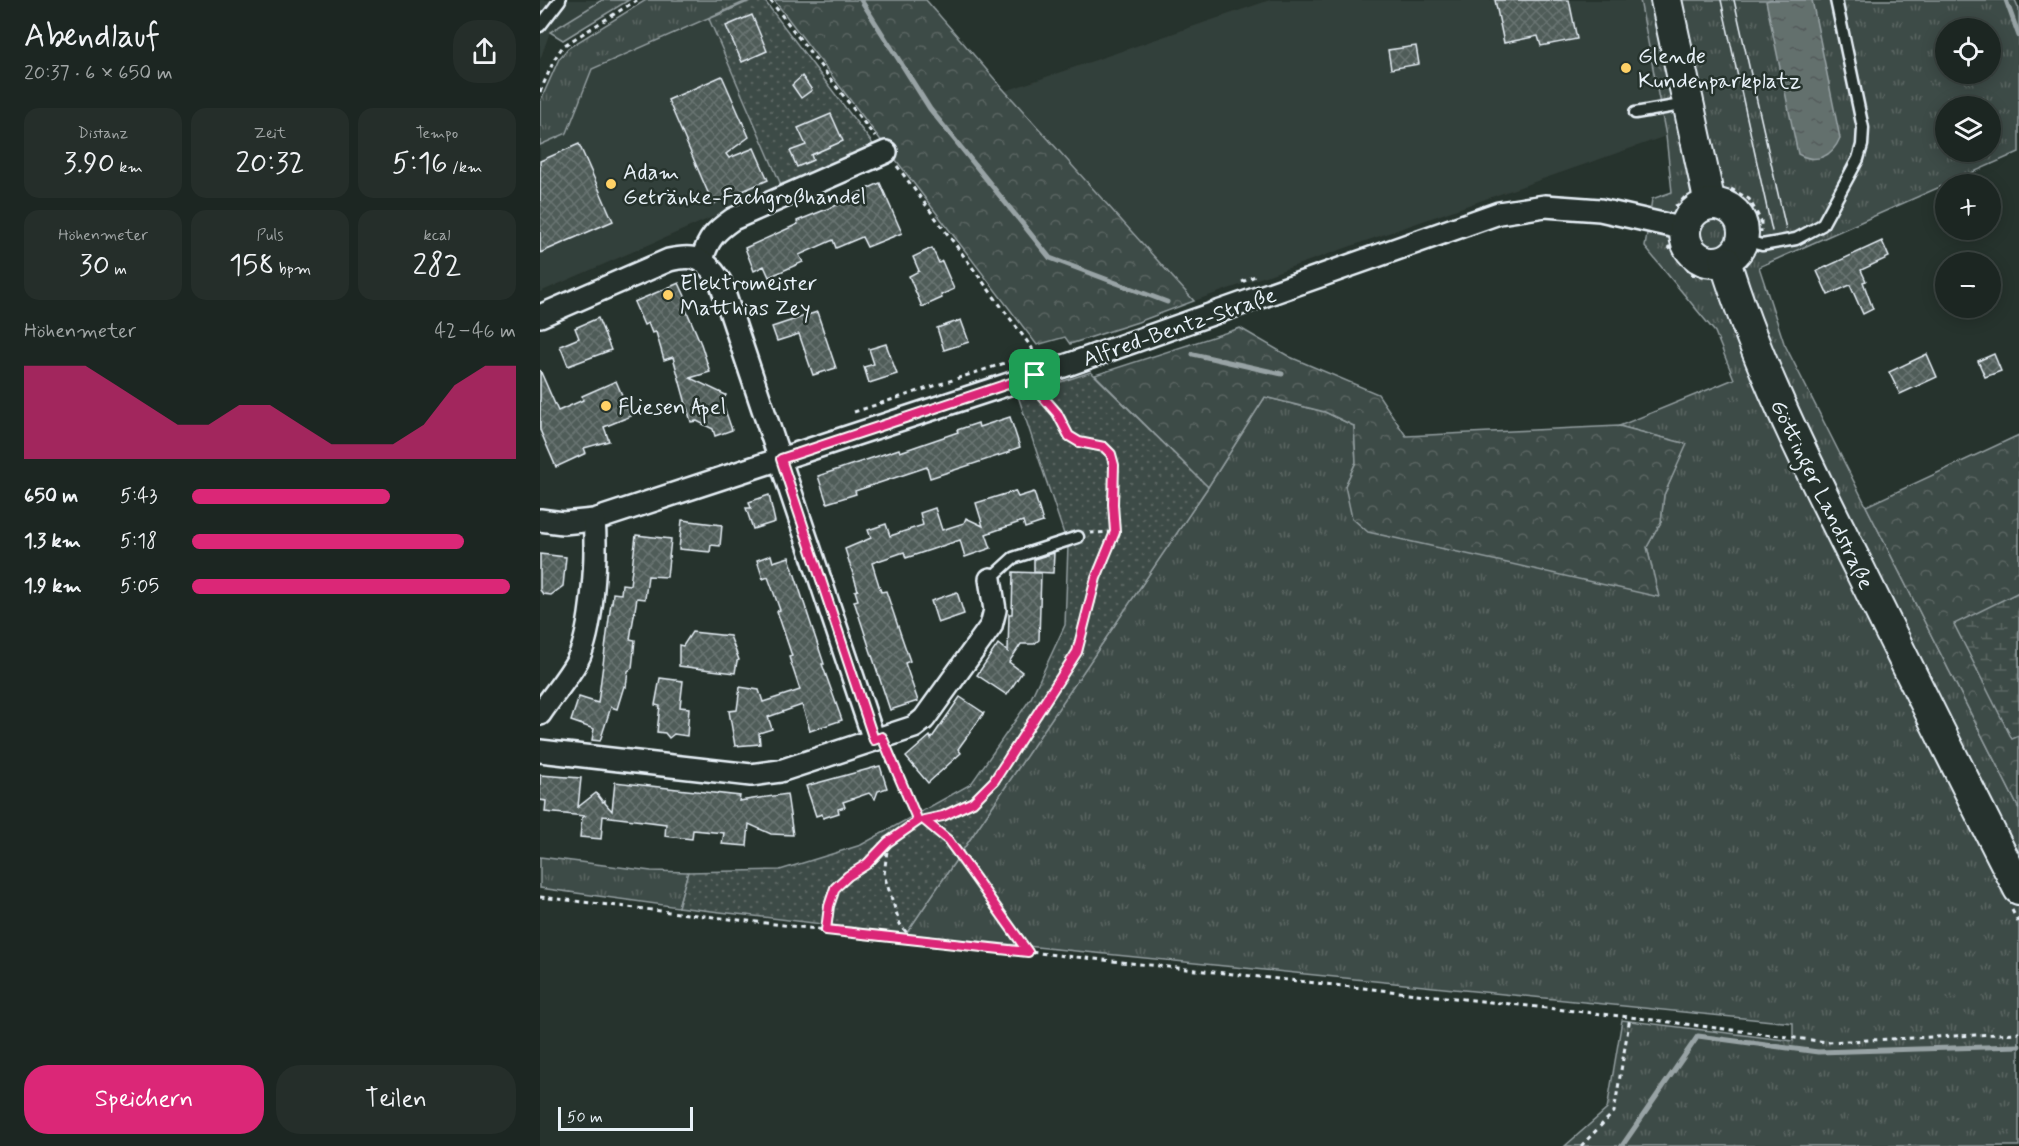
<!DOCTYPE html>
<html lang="de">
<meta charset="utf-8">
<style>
body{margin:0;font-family:Mynerve,sans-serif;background:#252e2a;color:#f1f3f6;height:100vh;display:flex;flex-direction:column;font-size:22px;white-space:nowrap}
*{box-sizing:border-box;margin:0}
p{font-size:20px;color:#a0a5a5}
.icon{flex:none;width:33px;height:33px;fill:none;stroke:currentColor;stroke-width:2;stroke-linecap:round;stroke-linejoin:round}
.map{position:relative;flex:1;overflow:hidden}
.side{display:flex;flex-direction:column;background:#1c2622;width:540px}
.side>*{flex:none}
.tools{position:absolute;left:1395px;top:18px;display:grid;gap:12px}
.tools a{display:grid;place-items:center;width:66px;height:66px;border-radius:50%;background:#1c2622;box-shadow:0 3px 15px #0003,0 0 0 2px #3a4340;font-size:30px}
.scale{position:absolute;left:18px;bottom:15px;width:135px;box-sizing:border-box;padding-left:6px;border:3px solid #e8f1f8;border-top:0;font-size:16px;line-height:21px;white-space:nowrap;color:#e8f1f8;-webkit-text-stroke:4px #26332d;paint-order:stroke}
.pin{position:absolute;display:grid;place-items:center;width:51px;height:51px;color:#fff;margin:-26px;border-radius:12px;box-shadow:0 3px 9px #0006}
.round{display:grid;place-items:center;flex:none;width:63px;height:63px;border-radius:24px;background:#252e2a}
.summary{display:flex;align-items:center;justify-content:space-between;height:102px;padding:0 24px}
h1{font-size:33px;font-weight:600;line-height:45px}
.stats{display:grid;grid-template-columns:repeat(3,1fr);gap:9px;height:102px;padding:6px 24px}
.stats div{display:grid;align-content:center;border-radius:15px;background:#252e2a;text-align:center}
.stats b{font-size:30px;font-weight:600}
.stats small{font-size:16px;font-weight:400}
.stats p{font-size:16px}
.chart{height:168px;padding:12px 24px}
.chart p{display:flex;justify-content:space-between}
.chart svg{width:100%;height:108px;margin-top:6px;fill:#db2777;opacity:.7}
.button{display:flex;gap:12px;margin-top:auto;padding:12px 24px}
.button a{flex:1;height:69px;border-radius:24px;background:#db2777;color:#fff;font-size:24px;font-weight:600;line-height:69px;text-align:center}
.button a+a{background:#252e2a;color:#f1f3f6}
ul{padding:0 24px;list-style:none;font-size:20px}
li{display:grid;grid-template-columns:96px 72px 1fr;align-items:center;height:45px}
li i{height:15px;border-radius:8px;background:#db2777}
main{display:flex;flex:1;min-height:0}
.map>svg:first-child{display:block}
.built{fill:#333f3a}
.grass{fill:url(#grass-tufts);stroke:#939ea0;stroke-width:1.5;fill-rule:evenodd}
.forest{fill:url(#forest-crowns);stroke:#939ea0;stroke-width:1.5}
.wetland{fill:url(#wetland-marsh);stroke:#939ea0;stroke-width:1.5}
.park{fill:url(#park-dots);stroke:#939ea0;stroke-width:1.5}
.water{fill:url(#water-ripples);stroke:#98a3a5;stroke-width:1.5}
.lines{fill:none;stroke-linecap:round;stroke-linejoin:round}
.stream{stroke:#98a3a5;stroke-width:5}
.building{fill:url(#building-cross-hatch);stroke:#e8f1f8;stroke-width:1.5}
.lane-casing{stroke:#e8f1f8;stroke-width:15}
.street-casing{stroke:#e8f1f8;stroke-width:26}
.secondary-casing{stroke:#e8f1f8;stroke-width:34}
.path{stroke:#e8f1f8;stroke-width:3;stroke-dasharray:4.5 4.5;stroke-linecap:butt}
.lane{stroke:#26332d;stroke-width:10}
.street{stroke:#26332d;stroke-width:21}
.secondary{stroke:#26332d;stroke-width:30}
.tram{stroke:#e8f1f8;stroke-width:1.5}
.route-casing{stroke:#fff;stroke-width:12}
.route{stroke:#db2777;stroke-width:8}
.poi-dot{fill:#ffd166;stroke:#26332d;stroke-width:2}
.labels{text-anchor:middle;stroke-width:5;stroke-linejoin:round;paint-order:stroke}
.poi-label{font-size:22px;fill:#e8f1f8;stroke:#26332d;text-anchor:start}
.street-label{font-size:22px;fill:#e8f1f8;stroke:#26332d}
</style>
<main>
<section class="side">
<div class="summary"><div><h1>Abendlauf</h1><p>20:37 · 6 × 650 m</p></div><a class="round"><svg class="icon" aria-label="share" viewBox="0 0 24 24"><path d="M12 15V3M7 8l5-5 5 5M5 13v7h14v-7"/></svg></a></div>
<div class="stats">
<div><p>Distanz</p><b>3.90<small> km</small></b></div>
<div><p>Zeit</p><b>20:32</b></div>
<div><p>Tempo</p><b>5:16<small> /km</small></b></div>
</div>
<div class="stats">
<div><p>Höhenmeter</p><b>30<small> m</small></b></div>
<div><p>Puls</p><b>158<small> bpm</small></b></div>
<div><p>kcal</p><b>282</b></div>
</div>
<div class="chart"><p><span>Höhenmeter</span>42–46 m</p>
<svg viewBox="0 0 160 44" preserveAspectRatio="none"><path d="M0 44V6L10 6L20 6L30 14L40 22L50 30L60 30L70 22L80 22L90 30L100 38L110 38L120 38L130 30L140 14L150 6L160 6V44z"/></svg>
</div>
<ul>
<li><b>650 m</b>5:43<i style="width:61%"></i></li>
<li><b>1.3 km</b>5:18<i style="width:84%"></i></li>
<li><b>1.9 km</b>5:05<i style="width:98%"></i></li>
</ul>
<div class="button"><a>Speichern</a><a>Teilen</a></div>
</section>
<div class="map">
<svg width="1479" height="1146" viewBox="0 0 1479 1146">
<defs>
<pattern id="grass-tufts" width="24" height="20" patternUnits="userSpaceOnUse" patternTransform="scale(1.5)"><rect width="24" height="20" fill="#3e4b47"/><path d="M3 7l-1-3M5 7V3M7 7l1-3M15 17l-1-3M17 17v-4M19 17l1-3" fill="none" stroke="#5a6562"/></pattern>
<pattern id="forest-crowns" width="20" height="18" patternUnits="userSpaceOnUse" patternTransform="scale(1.5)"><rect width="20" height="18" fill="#3e4b47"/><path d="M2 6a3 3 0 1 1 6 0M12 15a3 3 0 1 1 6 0" fill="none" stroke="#5a6562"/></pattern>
<pattern id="wetland-marsh" width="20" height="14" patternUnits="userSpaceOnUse" patternTransform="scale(1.5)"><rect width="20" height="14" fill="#3e4b47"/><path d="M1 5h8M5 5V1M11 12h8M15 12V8" fill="none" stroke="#5a6562"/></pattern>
<pattern id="park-dots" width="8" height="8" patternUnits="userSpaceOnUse" patternTransform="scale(1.5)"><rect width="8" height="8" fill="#3e4b47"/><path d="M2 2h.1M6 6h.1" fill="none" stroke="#5a6562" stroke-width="1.8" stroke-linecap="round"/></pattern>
<pattern id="water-ripples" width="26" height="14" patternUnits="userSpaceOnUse" patternTransform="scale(1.5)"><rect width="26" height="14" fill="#636f6d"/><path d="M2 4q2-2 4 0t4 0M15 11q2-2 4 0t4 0" fill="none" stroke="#535a5a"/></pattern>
<pattern id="building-cross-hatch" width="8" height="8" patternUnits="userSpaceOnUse" patternTransform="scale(1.5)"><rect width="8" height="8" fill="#505c59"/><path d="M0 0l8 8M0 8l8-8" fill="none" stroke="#697472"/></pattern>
</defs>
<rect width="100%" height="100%" fill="#26332d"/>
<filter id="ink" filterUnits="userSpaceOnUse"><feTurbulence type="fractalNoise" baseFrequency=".0167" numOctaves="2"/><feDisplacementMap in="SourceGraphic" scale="12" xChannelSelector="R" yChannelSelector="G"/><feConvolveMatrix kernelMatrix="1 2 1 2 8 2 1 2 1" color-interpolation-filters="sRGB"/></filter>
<g filter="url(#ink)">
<g class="built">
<path d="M 0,0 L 62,0 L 10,32 L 0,60 Z"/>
<path d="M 730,0 L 1100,0 L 1126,136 L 654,301 L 465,91 Z"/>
<path d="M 169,19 L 242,187 L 0,292 L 0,145 L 27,133 L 51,70 Z"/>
</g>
<g class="grass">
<path d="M 62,0 L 89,0 L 23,40 L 10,32 Z"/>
<path d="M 106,0 L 209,0 L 52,69 L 27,133 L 0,145 L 0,102 L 19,59 L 28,48 Z"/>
<path d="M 1100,0 L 1475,0 L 1479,9 L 1479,152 L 1219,267 L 1244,343 L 1479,809 L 1479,1146 L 1025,1146 L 1067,1109 L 1082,1020 L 1253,1041 L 1253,1023 L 366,934 L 668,487 L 725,397 L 785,412 L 814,426 L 816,462 L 805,486 L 1118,596 L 1107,547 L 1121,522 L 1124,495 L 1146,444 L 1079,426 L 1194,379 L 1175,332 L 1105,247 L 1112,199 L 1132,192 L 1126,136 ZM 1406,28 L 1450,28 L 1450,74 L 1406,74 ZM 1406,106 L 1450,106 L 1450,152 L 1406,152 Z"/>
<path d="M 0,857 L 111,871 L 148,872 L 138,907 L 0,888 Z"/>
</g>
<g class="forest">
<path d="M 234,0 L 386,0 L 465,91 L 654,301 L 598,322 L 530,344 L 525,337 L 497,345 Z"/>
<path d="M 700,328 L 750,357 L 838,394 L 866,436 L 1079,426 L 1147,444 L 1124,495 L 1121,522 L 1107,547 L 1119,597 L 828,532 L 812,518 L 805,486 L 816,462 L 814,426 L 785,412 L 725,397 L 668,487 L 555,375 Z"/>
<path d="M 1479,435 L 1479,809 L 1326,506 Z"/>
</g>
<path class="wetland" d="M 1479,592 L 1479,736 L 1472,739 L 1414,624 Z"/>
<g class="park">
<path d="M 212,0 L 224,0 L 335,147 L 242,187 L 169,19 Z"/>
<path d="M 551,372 L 668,487 L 366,934 L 138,907 L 148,872 L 240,870 L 321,845 L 431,784 L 491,698 L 525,625 L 528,546 L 478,396 Z"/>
</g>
<path class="water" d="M 1230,0 L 1272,0 L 1300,138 C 1292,157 1276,164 1258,154 L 1226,1 Z"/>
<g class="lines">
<g class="stream">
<path d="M 321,0 L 390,109 L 510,258 L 627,302"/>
<path d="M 1466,0 L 1479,36"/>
<path d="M 653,354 L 742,374"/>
<path d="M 1082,1146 L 1158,1036 L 1278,1052 L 1479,1046"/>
</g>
</g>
<g class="building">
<path d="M 955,0 L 1029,0 L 1037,39 L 1001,46 L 998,36 L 964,43 Z"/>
<path d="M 212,15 L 227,51 L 202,62 L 186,26 Z"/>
<path d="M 876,46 L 879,64 L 851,69 L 848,50 Z"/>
<path d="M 182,76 L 209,137 L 186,154 L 189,158 L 214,148 L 228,180 L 173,204 L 128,100 Z"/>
<path d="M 262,76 L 272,90 L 261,98 L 252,85 Z"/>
<path d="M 291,114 L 303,141 L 271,155 L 273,160 L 257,167 L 250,151 L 266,145 L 258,128 Z"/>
<path d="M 39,144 L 73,221 L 0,253 L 0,161 Z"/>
<path d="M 340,183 L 362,233 L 327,247 L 322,237 L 296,248 L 293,240 L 259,255 L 263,262 L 229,277 L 224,266 L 214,271 L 205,248 L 258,224 L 257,221 L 307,201 L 306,199 L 320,192 Z"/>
<path d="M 1342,241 L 1349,257 L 1321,270 L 1326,281 L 1323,282 L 1333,309 L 1323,314 L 1310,285 L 1288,295 L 1277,271 Z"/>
<path d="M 392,248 L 399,263 L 402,261 L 414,289 L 401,295 L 402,298 L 382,307 L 369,276 L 379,271 L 373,257 Z"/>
<path d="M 139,283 L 149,305 L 145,307 L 161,344 L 170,372 L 150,378 L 186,395 L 182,401 L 192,430 L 175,436 L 173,429 L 157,421 L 151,422 L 133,357 L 124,360 L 116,332 L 112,333 L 108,323 L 104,325 L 94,302 Z"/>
<path d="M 277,312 L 296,368 L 273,375 L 259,334 L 237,341 L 232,327 Z"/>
<path d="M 58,318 L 71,350 L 28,366 L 20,346 L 39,338 L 35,328 Z"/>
<path d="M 421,320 L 429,342 L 404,350 L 397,328 Z"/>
<path d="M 346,344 L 357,374 L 329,383 L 324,367 L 334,364 L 329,349 Z"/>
<path d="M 1387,354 L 1397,377 L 1360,394 L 1349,372 Z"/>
<path d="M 1454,354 L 1461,371 L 1445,377 L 1438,361 Z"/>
<path d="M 0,370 L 18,411 L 43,400 L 42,396 L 76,381 L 91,416 L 64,427 L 69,441 L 44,448 L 46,453 L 16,467 L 0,430 Z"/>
<path d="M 470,417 L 480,447 L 469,451 L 470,452 L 390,478 L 387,467 L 315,491 L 316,494 L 287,503 L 278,476 L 359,449 L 360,452 L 418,432 L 417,430 L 438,423 L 439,427 Z"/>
<path d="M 475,491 L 478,497 L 494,492 L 503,522 L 485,528 L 483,521 L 446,534 L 451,548 L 425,557 L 420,540 L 366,558 L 364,552 L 332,563 L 341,592 L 346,591 L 363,641 L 370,661 L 365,663 L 378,701 L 350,710 L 314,601 L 318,600 L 315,591 L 318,590 L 305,549 L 331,538 L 328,530 L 346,524 L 350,536 L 383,525 L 380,513 L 395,508 L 402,530 L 424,523 L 426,518 L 443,526 L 436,503 Z"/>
<path d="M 229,495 L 235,522 L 213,529 L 206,508 L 211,508 L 209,502 Z"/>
<path d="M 142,520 L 182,525 L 180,546 L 171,545 L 170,552 L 139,549 Z"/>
<path d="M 96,535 L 131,539 L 127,577 L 108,576 L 105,599 L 97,598 L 90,639 L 95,640 L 92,668 L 88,671 L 86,687 L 84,686 L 77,709 L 71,707 L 60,741 L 52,740 L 54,729 L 31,721 L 39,697 L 58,703 L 71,603 L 72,603 L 73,593 L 81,594 L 82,584 L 90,585 Z"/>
<path d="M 514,553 L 513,573 L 494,572 L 494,559 Z"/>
<path d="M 0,554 L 26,557 L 23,586 L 11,595 L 3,594 L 0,590 Z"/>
<path d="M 231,555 L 233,562 L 249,557 L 284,664 L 282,664 L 302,720 L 270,731 L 262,705 L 228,717 L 232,729 L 219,733 L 220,744 L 195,746 L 189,711 L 197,710 L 200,687 L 219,690 L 223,702 L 260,690 L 249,657 L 252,656 L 237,611 L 240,610 L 228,577 L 223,579 L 217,560 Z"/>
<path d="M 473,572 L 501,573 L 499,640 L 494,644 L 481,644 L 469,662 L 482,672 L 467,695 L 437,675 L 458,644 L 468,652 L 469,614 L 472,614 Z"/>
<path d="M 417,592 L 424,614 L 398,623 L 391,601 Z"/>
<path d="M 152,632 L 190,636 L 199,660 L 197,661 L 195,673 L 139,666 L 139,645 L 143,646 Z"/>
<path d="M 120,678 L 143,681 L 140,707 L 149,708 L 147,736 L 134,734 L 129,738 L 125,733 L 117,732 L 120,706 L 115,705 Z"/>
<path d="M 420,697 L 444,713 L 418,749 L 421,753 L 388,783 L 366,757 L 390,736 L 391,739 Z"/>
<path d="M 340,766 L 347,788 L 338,791 L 335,799 L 329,793 L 303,802 L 305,807 L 298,809 L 299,813 L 283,818 L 282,814 L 276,816 L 266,786 Z"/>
<path d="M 0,775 L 41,778 L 38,807 L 56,793 L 63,802 L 65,800 L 65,803 L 72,811 L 75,782 L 200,796 L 199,801 L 247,794 L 253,835 L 231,834 L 209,824 L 207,846 L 182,844 L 184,833 L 153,830 L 152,839 L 125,836 L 126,824 L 63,816 L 61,839 L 40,837 L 42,818 L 45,816 L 5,812 L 6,801 L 0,800 Z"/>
</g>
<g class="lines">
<g class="lane-casing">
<g id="lane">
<path d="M 0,26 L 20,0"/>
<path d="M 1095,113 L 1147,104"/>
<path d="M 1203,240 L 1222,245 L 1256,239 L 1282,225 L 1318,159 L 1322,145 L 1323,128 L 1296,0"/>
<path d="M 450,579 L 473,558 L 538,537"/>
</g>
</g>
<g class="street-casing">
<g id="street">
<path d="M 162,260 C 168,238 176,231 193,219 L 346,152"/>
<path d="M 0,316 L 129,260 C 155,254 165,258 180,281 L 334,740"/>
<path d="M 0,520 L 23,523 L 54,520 L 530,364 L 959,213 L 1005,206 L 1060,210 L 1145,229"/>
<path d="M 0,714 C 12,696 27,679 37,661 C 53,632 57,554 54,520"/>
<path d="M 0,751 L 211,775 L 240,771 L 374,727 L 384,719 L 451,626 L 455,610 L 450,579"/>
</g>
</g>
<g class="secondary-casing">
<g id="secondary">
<path d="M 1126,0 L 1170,204"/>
<circle cx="1174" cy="233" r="29"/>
<path d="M 1185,261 C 1218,368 1269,468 1319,568 C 1372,676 1425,783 1479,889"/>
</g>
</g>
<g class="path">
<path d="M 230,0 L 335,137"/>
<path d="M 0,92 L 15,58 L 23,46 L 97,0"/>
<path d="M 357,166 L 492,348 L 494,357"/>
<path d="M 1191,189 L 1209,199 L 1221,221 L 1221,232"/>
<path d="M 1135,206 L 1138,205 L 1145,197"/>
<path d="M 1128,246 L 1151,274 L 1165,278"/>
<path d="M 702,282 L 715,276"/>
<path d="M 314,412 L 502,351"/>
<path d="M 550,533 L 575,532"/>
<path d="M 349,754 L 377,821"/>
<path d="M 384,821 L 408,840 L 419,855 L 488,952"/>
<path d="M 348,843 L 344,875 L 360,924 L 372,940"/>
<path d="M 0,897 L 286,930 L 1090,1017 L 1287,1042 L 1479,1033"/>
<path d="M 1472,910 L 1479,924"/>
<path d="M 286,930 L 289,906 L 295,888 L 308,876 L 327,864 L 348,842 L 377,821 L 403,816 L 433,802 L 454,781 L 537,653 L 556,578 L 575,532 L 573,503 L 574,465 L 571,454 L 564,447 L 539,442 L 529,436 L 517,413 L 499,393"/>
<path d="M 1041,1146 L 1074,1112 L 1090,1017"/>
</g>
<use href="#lane" class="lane"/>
<use href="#street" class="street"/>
<use href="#secondary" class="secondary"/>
<g class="tram">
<path d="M 1181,0 L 1232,231"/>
<path d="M 1194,0 L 1246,229"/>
</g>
</g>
</g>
<g class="lines" filter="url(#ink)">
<g class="route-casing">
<path id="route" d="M 495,375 L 497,390 L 517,413 L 529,436 L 539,442 L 564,447 L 571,454 L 574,465 L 573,504 L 575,532 L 556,578 L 537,652 L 454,781 L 433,802 L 403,816 L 384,820 L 408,840 L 419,855 L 488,952 L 286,930 L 289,906 L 295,888 L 308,876 L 327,864 L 348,842 L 378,821 L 342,737 L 334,740 L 241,459 Z"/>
</g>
<use href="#route" class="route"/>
</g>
<g class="poi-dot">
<circle cx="1086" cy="68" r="6"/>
<circle cx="71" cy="184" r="6"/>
<circle cx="128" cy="295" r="6"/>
<circle cx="66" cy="406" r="6"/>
</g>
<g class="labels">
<g class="poi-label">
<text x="1098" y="63">Glende<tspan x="1098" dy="25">Kundenparkplatz</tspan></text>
<text x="83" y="179">Adam<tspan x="83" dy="25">Getränke-Fachgroßhandel</tspan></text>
<text x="140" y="290">Elektromeister<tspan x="140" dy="25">Matthias Zey</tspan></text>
<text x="78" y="414">Fliesen Apel</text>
</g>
<g class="street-label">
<text transform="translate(639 326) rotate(-19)" y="8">Alfred-Bentz-Straße</text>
<text transform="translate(1283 494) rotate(64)" y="8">Göttinger Landstraße</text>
</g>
</g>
</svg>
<div class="tools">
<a><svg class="icon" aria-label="locate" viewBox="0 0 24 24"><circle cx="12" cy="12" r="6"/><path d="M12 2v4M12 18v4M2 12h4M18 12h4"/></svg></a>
<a><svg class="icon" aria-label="layers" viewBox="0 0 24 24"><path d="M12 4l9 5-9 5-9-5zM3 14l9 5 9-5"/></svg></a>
<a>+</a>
<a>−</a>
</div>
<div class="scale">50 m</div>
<div class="pin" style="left:495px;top:375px;background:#1e9e55"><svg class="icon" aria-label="arrive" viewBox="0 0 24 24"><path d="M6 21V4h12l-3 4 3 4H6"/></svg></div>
</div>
</main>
